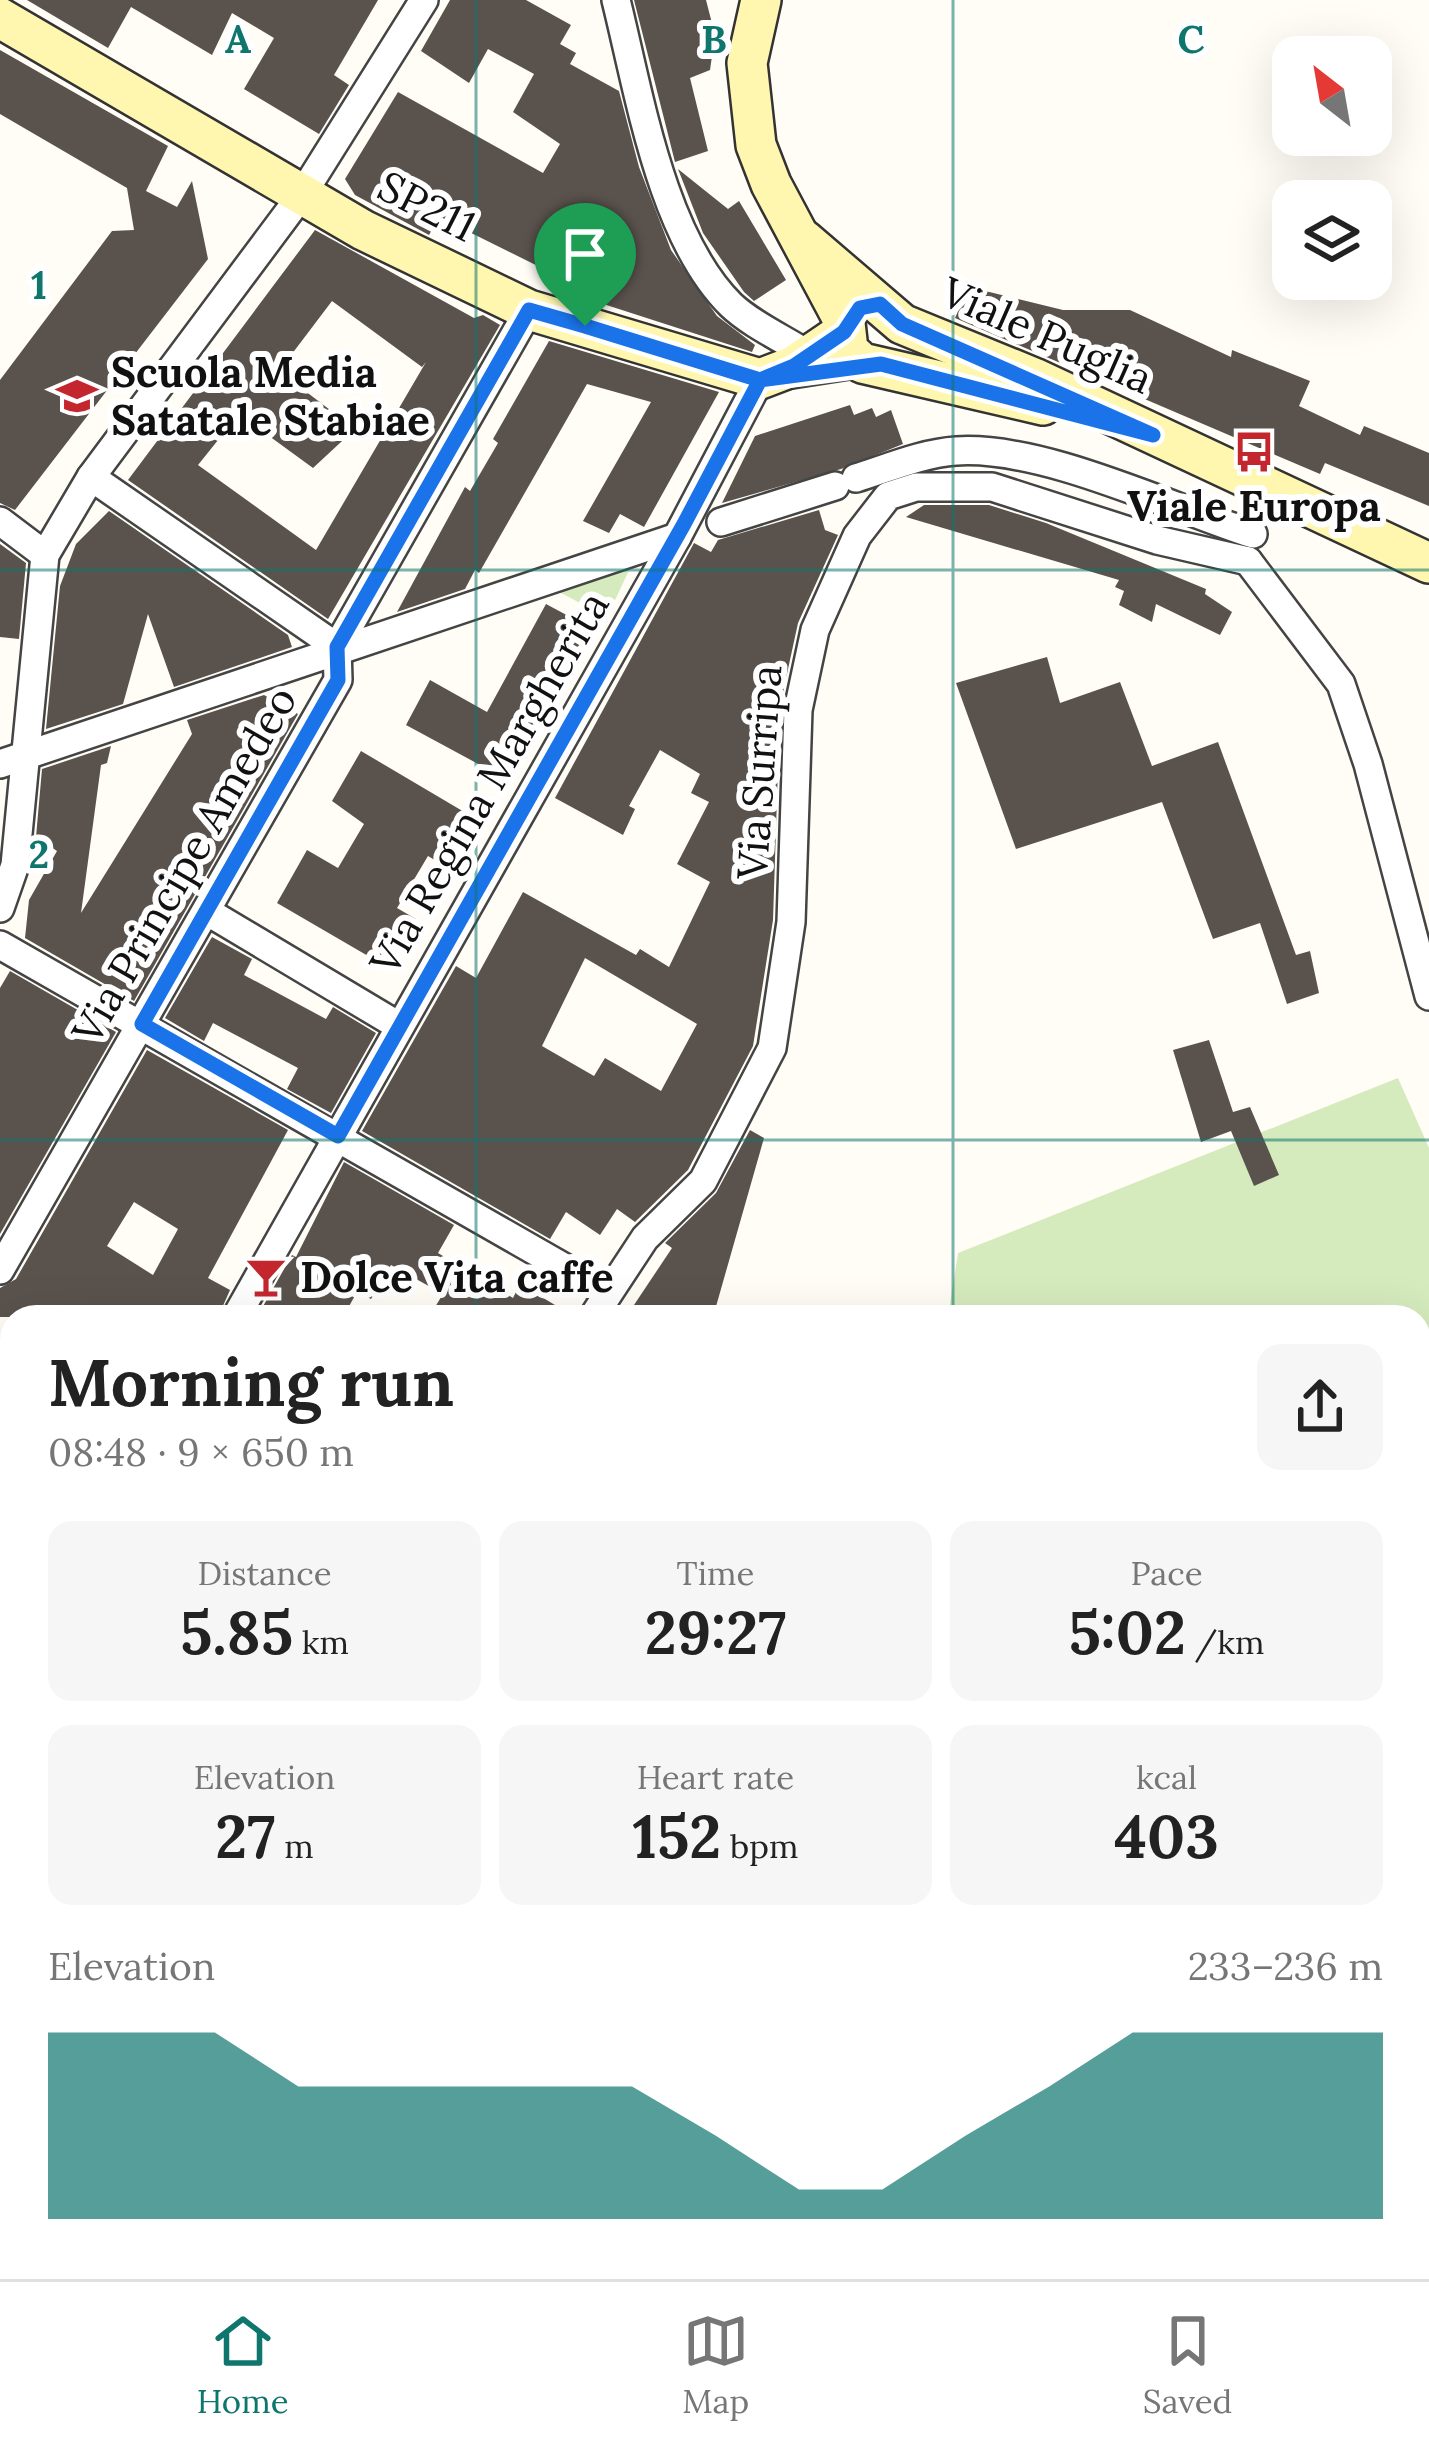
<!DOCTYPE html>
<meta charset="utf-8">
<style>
body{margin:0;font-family:Lora,serif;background:#f6f6f6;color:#222;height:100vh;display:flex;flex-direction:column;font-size:45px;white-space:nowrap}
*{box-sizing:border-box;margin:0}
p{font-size:39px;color:#767676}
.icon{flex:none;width:66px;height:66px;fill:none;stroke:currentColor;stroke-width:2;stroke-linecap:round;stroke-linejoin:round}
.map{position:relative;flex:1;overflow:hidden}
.details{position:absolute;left:0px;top:1305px;width:1431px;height:975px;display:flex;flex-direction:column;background:#fff;border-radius:36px 36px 0 0;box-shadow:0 12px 48px #0002}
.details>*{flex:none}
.needle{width:78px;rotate:329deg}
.buttons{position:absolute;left:1272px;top:36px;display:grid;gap:24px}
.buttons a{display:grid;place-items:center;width:120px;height:120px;border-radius:24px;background:#fff;box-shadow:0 12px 48px #0002;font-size:60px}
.pin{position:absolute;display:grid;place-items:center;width:102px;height:102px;color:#fff;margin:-123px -51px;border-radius:50% 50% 50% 0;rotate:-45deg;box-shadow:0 0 12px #0007}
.pin .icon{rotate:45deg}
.round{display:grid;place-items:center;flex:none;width:126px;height:126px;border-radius:24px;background:#f6f6f6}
.head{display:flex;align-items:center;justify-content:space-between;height:204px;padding:0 48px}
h1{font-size:66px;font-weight:700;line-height:90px}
.stats{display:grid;grid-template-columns:repeat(3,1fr);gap:18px;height:204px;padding:12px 48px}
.stats div{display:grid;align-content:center;border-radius:24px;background:#f6f6f6;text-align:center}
.stats b{font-size:60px;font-weight:700}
.stats small{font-size:33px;font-weight:400}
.stats p{font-size:33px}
.chart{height:336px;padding:24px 48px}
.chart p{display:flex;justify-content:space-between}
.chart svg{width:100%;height:216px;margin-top:12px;fill:#0f766e;opacity:.7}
.tab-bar{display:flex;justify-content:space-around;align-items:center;height:168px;border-top:3px solid #e0e0e0;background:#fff;font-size:33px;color:#767676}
.tab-bar a{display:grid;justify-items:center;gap:6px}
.tab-bar .active{color:#0f766e}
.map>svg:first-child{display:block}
.green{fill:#d5ebbd}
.building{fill:#5a524d;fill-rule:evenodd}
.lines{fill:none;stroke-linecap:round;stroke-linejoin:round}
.street-casing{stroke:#444;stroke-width:32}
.secondary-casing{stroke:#333;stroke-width:44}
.street{stroke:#fff;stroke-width:27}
.secondary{stroke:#fff6b0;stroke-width:39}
.rail-casing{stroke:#c4262e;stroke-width:14}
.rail{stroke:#fff;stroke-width:9;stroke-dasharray:27;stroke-linecap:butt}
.route-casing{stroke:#fff;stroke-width:24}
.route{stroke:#1a73e8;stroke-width:15}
.grid{fill:none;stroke:#0f766e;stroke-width:3;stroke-opacity:0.55}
.labels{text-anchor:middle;stroke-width:12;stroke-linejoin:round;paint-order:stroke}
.street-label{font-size:42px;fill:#111;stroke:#fff}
.poi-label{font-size:42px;font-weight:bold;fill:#111;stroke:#fff;text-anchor:start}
.grid-label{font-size:39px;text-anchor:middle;font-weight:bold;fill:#0f766e;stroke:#fff;stroke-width:12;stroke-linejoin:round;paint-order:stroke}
</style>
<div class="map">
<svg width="1429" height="2279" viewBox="0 0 1429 2279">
<rect width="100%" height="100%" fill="#fffdf5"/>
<g class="green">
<path d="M 632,564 L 607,617 L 559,592 Z"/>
<path d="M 1398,1078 L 1429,1148 L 1429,1333 L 1419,1342 L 1419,1317 L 948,1317 L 958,1253 Z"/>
<path d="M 1419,1762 L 1429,1774 L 1429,1940 L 1419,1952 Z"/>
<path d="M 618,2268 L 1183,2268 L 1176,2279 L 610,2279 Z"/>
</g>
<g class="building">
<path d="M 27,0 L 378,0 L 334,75 L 349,85 L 319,134 L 244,89 L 274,38 L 232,13 L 212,55 L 131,7 L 108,48 Z"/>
<path d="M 450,0 L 526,0 L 571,25 L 560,44 L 576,53 L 570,64 L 619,91 L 639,167 L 671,250 L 717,316 L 755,345 L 752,352 L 563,291 L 568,281 L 439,217 L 429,235 L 355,195 L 345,179 L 398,92 L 543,173 L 560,144 L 513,112 L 534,74 L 488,49 L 469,83 L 421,51 Z"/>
<path d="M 634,0 L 706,0 L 715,35 L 710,70 L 690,78 L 708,151 L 675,162 Z"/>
<path d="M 0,50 L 168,146 L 146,191 L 177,207 L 192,181 L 208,259 L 15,510 L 0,503 L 0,380 L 112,231 L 134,230 L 127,188 L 0,114 Z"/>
<path d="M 678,169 L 728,209 L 739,201 L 786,280 L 754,301 L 744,292 L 703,233 Z"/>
<path d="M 315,230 L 474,318 L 483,315 L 500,325 L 328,619 L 128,480 ZM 332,301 L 422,367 L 426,362 L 316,550 L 198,465 L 239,414 L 313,468 L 355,429 L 279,371 Z"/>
<path d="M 969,287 L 1063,310 L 1130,310 L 1231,357 L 1232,350 L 1310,381 L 1299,406 L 1360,435 L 1364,426 L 1429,453 L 1429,506 L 1325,463 L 1320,474 L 955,318 Z"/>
<path d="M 549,341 L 719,392 L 644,527 L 620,514 L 609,533 L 583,521 L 651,402 L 587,384 L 479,573 L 475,570 L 465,589 L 397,612 L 465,487 L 470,491 L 498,443 L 493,439 Z"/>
<path d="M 850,405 L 854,415 L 872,408 L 876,417 L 891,410 L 903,444 L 841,469 L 722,503 L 755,436 Z"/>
<path d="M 924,505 L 989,505 L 1046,523 L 1206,589 L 1205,594 L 1232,612 L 1220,635 L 1156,604 L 1152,622 L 1119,605 L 1124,591 L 1115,587 L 1119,580 L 906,517 Z"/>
<path d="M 819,510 L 825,530 L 838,535 L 798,623 L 780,706 L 773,920 L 753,1046 L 688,1170 L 635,1222 L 617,1209 L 600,1235 L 566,1212 L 550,1239 L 362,1131 L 456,966 L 476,978 L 523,892 L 636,955 L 640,949 L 669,967 L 710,882 L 677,864 L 709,802 L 691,793 L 700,774 L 660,750 L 629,806 L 635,809 L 623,835 L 555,798 L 694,543 L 711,552 L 718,540 ZM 585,958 L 697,1024 L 661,1091 L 605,1058 L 594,1076 L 542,1046 Z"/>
<path d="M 109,511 L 288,635 L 292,647 L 174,687 L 148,614 L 123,704 L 46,729 L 60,586 L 76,544 Z"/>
<path d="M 0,544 L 26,563 L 19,639 L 0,637 Z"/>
<path d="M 546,604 L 589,627 L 506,779 L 406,725 L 430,680 L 487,712 Z"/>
<path d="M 1047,657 L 1060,703 L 1120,682 L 1152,766 L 1218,742 L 1296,955 L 1310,951 L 1319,993 L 1287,1004 L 1260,923 L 1213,939 L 1162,802 L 1016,849 L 956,683 Z"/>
<path d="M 264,695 L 298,714 L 134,1001 L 25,938 L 29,900 L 57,851 L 36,837 L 42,769 L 111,746 L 107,763 L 101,765 L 81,913 L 192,734 L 187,720 Z"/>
<path d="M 361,751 L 471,816 L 443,865 L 428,856 L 397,908 L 416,919 L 387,967 L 277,903 L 307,850 L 338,868 L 364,824 L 332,801 Z"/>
<path d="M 212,937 L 252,959 L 244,975 L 326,1019 L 333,1007 L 376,1033 L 331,1113 L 287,1089 L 298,1068 L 213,1023 L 204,1041 L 165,1018 Z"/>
<path d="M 10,971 L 116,1032 L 0,1234 L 0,988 Z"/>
<path d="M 1209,1040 L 1233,1112 L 1250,1107 L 1279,1175 L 1254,1186 L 1231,1131 L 1201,1142 L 1173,1050 Z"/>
<path d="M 147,1050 L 288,1130 L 208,1278 L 230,1290 L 218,1317 L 0,1317 L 0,1288 L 16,1279 ZM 134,1202 L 178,1229 L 153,1275 L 107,1246 Z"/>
<path d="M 750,1130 L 764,1138 L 713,1317 L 626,1317 L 672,1248 L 665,1243 L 716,1193 Z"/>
<path d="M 344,1162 L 454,1225 L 438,1253 L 513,1298 L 520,1284 L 575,1317 L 429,1317 L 443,1294 L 391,1265 L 371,1299 L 357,1292 L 343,1317 L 257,1317 L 292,1255 L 296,1257 Z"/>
</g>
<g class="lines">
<g class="street-casing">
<g id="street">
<path d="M 616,0 C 639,92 661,236 731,305 C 752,325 786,340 810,356"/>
<path d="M 91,477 L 337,647"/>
<path d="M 856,478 C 888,468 923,453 956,451 C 1042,445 1169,507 1253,534"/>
<path d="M 0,521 L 45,555"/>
<path d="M 721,522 L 835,486"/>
<path d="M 1248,561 L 1341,684 L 1368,764 L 1429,996"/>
<path d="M 0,764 L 677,537"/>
<path d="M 0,908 L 15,865 L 45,555 L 91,477 L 303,193 L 424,0"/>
<path d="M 208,912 L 399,1026"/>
<path d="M 0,945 L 607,1292"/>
<path d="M 0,1270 L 338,680 L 337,647 L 529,310"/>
<path d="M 236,1317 L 677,537 L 760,379 L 862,363"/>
<path d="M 593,1317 L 645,1238 L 703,1181 L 772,1048 L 791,922 L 798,710 L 815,630 L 857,536 L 888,496 L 916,487 L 992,487 L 1157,540 L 1248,561"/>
<path d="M 0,1392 L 12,1398"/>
<path d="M 0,1751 L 12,1728"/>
</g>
</g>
<g class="secondary-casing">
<g id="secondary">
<path d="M 761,0 L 747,63 L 756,145 L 771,184 L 845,323 L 848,350 L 862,363 L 1043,405"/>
<path d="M 0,18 L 363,230 L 529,310 L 760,379 L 794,366 L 844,332"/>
<path d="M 804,240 L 902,324 L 1034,378 L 1429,563"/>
</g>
</g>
<use href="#street" class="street"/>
<use href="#secondary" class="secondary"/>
<g class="rail-casing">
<path id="rail" d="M 224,2279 L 232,2268"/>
</g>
<use href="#rail" class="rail"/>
</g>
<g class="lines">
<g class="route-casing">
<path id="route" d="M 585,326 L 529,310 L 337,647 L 338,680 L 142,1024 L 338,1136 L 684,524 L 760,380 L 881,364 L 1153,435 L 902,324 L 880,304 L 860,308 L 844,332 L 794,366 L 760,380 L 585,326"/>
</g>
<use href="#route" class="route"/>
</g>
<path class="grid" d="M 476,0 L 476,1317M 953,0 L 953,1317M 0,570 L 1429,570M 0,1140 L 1429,1140M 0,1709 L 12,1709M 1419,1709 L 1429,1709M 476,2268 L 476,2279M 953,2268 L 953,2279"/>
<defs>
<g id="school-bare" transform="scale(3.24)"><path d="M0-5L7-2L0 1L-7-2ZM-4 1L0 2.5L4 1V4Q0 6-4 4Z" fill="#c4262e" stroke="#fff" stroke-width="2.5" paint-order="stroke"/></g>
<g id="bus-bare" transform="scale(3.24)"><path d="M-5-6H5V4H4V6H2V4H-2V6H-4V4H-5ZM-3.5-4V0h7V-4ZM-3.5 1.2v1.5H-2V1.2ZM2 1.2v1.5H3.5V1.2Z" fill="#c4262e" stroke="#fff" stroke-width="2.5" paint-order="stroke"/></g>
<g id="bar-bare" transform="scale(3.24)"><path d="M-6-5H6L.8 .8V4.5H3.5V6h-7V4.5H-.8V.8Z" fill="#c4262e" stroke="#fff" stroke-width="2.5" paint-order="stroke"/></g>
</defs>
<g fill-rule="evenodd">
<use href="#school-bare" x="77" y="396"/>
<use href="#bus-bare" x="1254" y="452"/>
<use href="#bar-bare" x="266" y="1277"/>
</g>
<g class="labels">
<g class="street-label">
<text transform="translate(427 206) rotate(27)" y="15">SP211</text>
<text transform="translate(1047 335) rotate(24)" y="15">Viale Puglia</text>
<text transform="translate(759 772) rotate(-86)" y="15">Via Surripa</text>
<text transform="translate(489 783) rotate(-60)" y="15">Via Regina Margherita</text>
<text transform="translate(184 865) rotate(-60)" y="15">Via Principe Amedeo</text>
</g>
<g class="poi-label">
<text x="111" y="387">Scuola Media<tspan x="111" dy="48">Satatale Stabiae</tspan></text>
<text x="1254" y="521" text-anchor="middle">Viale Europa</text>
<text x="300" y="1292">Dolce Vita caffe</text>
</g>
</g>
<g class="grid-label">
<text x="238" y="53">A</text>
<text x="714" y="53">B</text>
<text x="1191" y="53">C</text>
<text x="39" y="299">1</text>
<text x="39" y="868">2</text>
</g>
</svg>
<div class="buttons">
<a><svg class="needle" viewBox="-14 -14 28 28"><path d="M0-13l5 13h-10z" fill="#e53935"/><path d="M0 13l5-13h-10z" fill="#767676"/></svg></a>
<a><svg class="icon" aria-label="layers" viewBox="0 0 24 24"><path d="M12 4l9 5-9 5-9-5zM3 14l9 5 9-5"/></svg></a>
</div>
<div class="pin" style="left:585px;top:326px;background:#1e9e55"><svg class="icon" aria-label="arrive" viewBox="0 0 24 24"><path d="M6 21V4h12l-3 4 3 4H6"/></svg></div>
<section class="details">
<div class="head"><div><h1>Morning run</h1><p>08:48 · 9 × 650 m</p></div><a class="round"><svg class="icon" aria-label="share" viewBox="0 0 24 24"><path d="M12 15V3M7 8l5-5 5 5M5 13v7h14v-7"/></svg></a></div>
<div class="stats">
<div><p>Distance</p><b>5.85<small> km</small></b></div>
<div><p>Time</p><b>29:27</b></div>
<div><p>Pace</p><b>5:02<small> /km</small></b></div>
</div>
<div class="stats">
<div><p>Elevation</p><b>27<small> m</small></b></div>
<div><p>Heart rate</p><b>152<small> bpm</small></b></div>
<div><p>kcal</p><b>403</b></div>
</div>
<div class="chart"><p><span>Elevation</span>233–236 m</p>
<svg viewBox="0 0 160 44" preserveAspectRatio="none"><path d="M0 44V6L10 6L20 6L30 17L40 17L50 17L60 17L70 17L80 27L90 38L100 38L110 27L120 17L130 6L140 6L150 6L160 6V44z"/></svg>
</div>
</section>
</div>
<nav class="tab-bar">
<a class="active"><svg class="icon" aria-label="home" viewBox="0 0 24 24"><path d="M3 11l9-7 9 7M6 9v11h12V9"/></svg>Home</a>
<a><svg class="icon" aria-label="map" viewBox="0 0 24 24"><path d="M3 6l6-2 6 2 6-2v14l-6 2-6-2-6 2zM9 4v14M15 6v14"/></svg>Map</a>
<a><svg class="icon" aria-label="saved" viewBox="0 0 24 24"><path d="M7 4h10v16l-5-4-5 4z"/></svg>Saved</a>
</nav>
